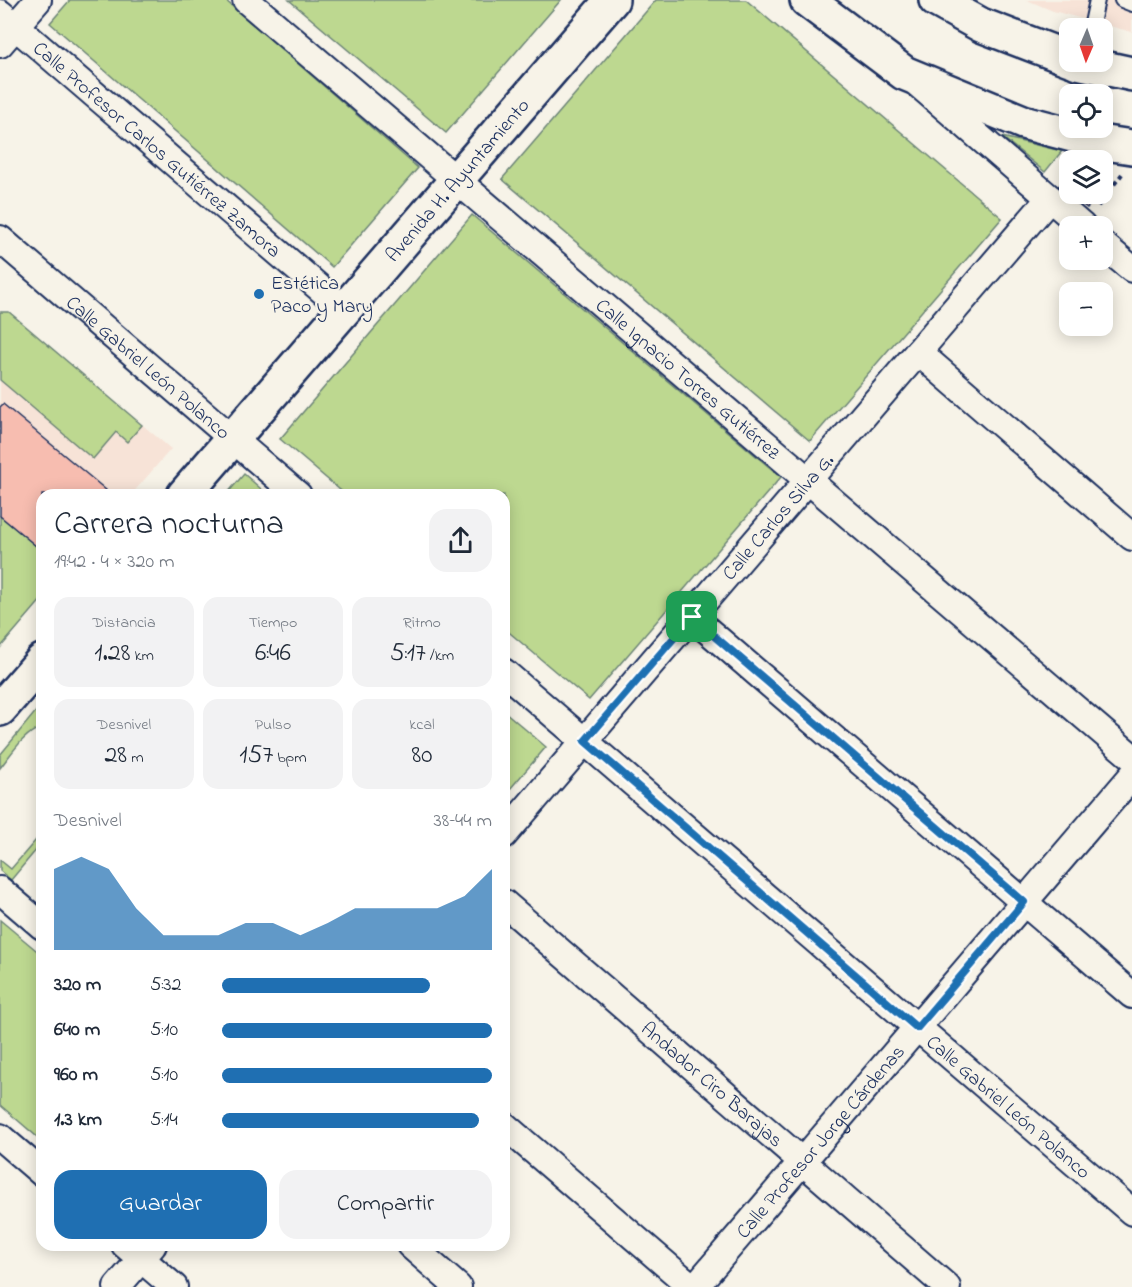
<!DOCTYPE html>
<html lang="es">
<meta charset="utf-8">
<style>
body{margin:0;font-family:"Indie Flower",sans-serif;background:#f2f2f3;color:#1f2937;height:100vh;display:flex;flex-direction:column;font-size:22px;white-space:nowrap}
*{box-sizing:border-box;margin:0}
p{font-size:20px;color:#747a83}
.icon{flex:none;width:33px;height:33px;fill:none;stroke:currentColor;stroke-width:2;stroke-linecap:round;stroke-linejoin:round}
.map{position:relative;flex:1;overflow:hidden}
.details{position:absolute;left:36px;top:489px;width:474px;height:762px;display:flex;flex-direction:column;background:#fff;border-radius:18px;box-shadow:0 3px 15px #0003}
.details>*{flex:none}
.needle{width:39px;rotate:182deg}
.fabs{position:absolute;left:1059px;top:18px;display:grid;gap:12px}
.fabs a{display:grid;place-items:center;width:54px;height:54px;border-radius:12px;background:#fff;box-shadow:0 3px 15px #0003;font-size:30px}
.pin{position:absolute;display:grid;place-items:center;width:51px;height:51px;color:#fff;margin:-26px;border-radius:12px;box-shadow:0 3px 9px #0006}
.round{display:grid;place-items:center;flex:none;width:63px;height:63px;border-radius:18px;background:#f2f2f3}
.head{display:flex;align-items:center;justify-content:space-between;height:102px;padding:0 18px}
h1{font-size:33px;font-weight:600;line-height:45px}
.figures{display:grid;grid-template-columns:repeat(3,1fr);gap:9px;height:102px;padding:6px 18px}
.figures div{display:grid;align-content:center;border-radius:15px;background:#f2f2f3;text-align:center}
.figures b{font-size:26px;font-weight:600}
.figures small{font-size:16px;font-weight:400}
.figures p{font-size:16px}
.chart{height:168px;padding:12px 18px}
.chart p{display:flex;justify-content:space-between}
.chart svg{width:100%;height:108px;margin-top:6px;fill:#1f6fb2;opacity:.7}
.action{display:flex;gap:12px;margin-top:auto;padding:12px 18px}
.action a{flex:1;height:69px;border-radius:18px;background:#1f6fb2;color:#fff;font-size:24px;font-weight:600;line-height:69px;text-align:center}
.action a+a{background:#f2f2f3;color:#1f2937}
ul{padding:0 18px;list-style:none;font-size:20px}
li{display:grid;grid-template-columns:96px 72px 1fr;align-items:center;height:45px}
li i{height:15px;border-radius:8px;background:#1f6fb2}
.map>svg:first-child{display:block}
.built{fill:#f7e3d7}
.green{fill:#bdd890;stroke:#6c8477;stroke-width:1.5}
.building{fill:#f7bdb0;stroke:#1b2f5e;stroke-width:1.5}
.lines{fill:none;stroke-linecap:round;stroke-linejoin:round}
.lane-casing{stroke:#1b2f5e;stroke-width:18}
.street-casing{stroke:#1b2f5e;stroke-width:30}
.secondary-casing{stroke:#1b2f5e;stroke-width:38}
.primary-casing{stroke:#1b2f5e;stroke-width:38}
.path{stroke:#1b2f5e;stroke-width:4;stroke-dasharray:4.5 4.5;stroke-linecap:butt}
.lane{stroke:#f7f3e8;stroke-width:14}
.street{stroke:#f7f3e8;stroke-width:26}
.secondary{stroke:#f7f3e8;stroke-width:33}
.primary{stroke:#f7f3e8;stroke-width:33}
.route-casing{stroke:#fff;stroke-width:12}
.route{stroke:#1f6fb2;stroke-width:8}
.poi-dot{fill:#1f6fb2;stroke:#f7f3e8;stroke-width:2}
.labels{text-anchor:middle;stroke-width:4.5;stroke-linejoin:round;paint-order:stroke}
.street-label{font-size:20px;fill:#1b2f5e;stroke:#f7f3e8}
.poi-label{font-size:20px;fill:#1b2f5e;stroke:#f7f3e8;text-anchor:start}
</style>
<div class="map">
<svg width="1132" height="1287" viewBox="0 0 1132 1287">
<rect width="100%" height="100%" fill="#f7f3e8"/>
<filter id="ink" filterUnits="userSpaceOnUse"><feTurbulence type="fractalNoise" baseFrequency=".0167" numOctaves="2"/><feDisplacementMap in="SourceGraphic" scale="12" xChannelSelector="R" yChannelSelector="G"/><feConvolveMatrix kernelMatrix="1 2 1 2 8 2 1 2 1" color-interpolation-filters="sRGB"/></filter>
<g filter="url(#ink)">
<g class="built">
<path d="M 1027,0 L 1132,0 L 1132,32 L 1053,11 Z"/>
<path d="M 0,312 L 9,312 L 171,449 L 131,495 L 42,495 L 42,599 L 0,648 Z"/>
</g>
<g class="green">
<path d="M 70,0 L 225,0 L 418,168 L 332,267 L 50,23 Z"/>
<path d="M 289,0 L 561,0 L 446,133 Z"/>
<path d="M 656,0 L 746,0 L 1002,218 L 810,441 L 502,179 Z"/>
<path d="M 1002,137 L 1062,151 L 1045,172 Z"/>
<path d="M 472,215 L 781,477 L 589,700 L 504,628 L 504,495 L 346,495 L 280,439 Z"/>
<path d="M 0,312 L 9,312 L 142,425 L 127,442 L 116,432 L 93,459 L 0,380 Z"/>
<path d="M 244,474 L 268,495 L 226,495 Z"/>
<path d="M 0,516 L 42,551 L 40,570 L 42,599 L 0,648 Z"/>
<path d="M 42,704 L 42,727 C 24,733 12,753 0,768 L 0,755 Z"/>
<path d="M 504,711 L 546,747 L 504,796 Z"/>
<path d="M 42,833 L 42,843 L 11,880 L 0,871 L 0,860 L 11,869 Z"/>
<path d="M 0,920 L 42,955 L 42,1141 L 0,1105 Z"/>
</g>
<g class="building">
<path d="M 1070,173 L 1070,194 L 1099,194 L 1087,208 L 1059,186 Z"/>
<path d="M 3,404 L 106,490 L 102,495 L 42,495 L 42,551 L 0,516 L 0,407 Z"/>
</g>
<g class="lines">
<g class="lane-casing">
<g id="lane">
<path d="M 1122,0 L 1132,4"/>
<path d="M 1091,28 L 1097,0"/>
</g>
</g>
<g class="street-casing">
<g id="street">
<path id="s1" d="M 246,0 L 1132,757"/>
<path id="s2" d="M 0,13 L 344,309"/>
<path d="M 0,44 L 38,0"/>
<path d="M 918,84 L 1082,226"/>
<path id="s3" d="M 0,239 L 298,495"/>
<path d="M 1102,244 L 1132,269"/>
<path d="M 918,352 L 1132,537"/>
<path d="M 692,617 L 1132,995"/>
<path id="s4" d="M 504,672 L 1132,1212"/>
<path id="s5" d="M 504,835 L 1050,198"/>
<path d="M 0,890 L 42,926"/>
<path id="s6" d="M 504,903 L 947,1287"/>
<path d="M 504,1125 L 692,1287"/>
<path d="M 0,1137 L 42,1173"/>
<path d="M 125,1245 L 174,1287"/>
<path d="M 410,1245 L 458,1287"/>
<path d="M 117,1287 L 153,1245"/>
<path id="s7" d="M 695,1287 L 1132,776"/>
</g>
</g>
<g class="secondary-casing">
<g id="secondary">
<path id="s8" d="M 184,495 L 612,0"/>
<path d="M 0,709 L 42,661"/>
</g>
</g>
<g class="primary-casing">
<g id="primary">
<path d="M 807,0 L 904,73 L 1023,122 L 1099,142 L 1132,147"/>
<path d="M 936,0 L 981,25 L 1070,59"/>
<path d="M 1077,62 L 1132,74"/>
</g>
</g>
<path class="path" d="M 1098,206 L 1122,174"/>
<use href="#lane" class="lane"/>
<use href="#street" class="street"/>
<use href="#secondary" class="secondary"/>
<use href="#primary" class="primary"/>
</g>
</g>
<g class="lines" filter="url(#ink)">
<g class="route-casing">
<path id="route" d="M 692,617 L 1024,902 L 917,1028 L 585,741 Z"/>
</g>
<use href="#route" class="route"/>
</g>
<circle class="poi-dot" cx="259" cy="294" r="6"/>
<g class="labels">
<g class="street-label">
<text dy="7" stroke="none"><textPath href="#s2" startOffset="208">Calle Profesor Carlos Gutiérrez Zamora</textPath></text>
<text dy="7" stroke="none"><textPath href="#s8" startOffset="417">Avenida H. Ayuntamiento</textPath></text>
<text dy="7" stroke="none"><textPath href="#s3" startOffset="196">Calle Gabriel León Polanco</textPath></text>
<text dy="7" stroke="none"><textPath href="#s1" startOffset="582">Calle Ignacio Torres Gutiérrez</textPath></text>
<text dy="7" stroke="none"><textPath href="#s5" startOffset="420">Calle Carlos Silva G.</textPath></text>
<text dy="7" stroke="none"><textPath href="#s6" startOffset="276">Andador Ciro Barajas</textPath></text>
<text dy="7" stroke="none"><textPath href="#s4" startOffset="666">Calle Gabriel León Polanco</textPath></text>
<text dy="7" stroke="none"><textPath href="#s7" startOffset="192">Calle Profesor Jorge Cárdenas</textPath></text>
</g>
<g class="poi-label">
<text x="271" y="289">Estética<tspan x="271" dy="23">Paco y Mary</tspan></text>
</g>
</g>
</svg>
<div class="fabs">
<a><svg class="needle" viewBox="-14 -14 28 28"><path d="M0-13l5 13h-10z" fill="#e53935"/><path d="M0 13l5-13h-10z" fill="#747a83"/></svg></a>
<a><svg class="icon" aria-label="locate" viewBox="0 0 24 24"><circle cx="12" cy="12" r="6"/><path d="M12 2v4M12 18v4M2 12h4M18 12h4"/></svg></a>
<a><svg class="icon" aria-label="layers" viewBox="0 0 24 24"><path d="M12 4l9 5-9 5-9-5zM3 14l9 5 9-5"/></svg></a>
<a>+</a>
<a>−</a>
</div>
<div class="pin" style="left:692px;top:617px;background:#1e9e55"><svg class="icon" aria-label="arrive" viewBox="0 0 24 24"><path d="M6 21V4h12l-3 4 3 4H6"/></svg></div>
<section class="details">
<div class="head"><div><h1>Carrera nocturna</h1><p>19:42 · 4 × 320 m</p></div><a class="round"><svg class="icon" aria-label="share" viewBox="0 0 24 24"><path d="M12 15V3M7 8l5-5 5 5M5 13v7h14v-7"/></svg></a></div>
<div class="figures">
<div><p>Distancia</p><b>1.28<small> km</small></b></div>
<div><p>Tiempo</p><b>6:46</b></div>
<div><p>Ritmo</p><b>5:17<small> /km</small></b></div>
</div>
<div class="figures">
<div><p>Desnivel</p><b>28<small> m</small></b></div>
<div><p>Pulso</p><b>157<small> bpm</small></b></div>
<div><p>kcal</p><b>80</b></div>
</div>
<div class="chart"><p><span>Desnivel</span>38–44 m</p>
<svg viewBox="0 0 160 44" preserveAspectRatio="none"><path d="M0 44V11L10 6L20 11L30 27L40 38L50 38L60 38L70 33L80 33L90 38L100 33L110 27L120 27L130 27L140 27L150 22L160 11V44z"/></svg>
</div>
<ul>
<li><b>320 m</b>5:32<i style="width:77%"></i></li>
<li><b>640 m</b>5:10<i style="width:100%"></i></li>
<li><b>960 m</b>5:10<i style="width:100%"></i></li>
<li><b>1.3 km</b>5:14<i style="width:95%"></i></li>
</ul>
<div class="action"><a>Guardar</a><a>Compartir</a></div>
</section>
</div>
